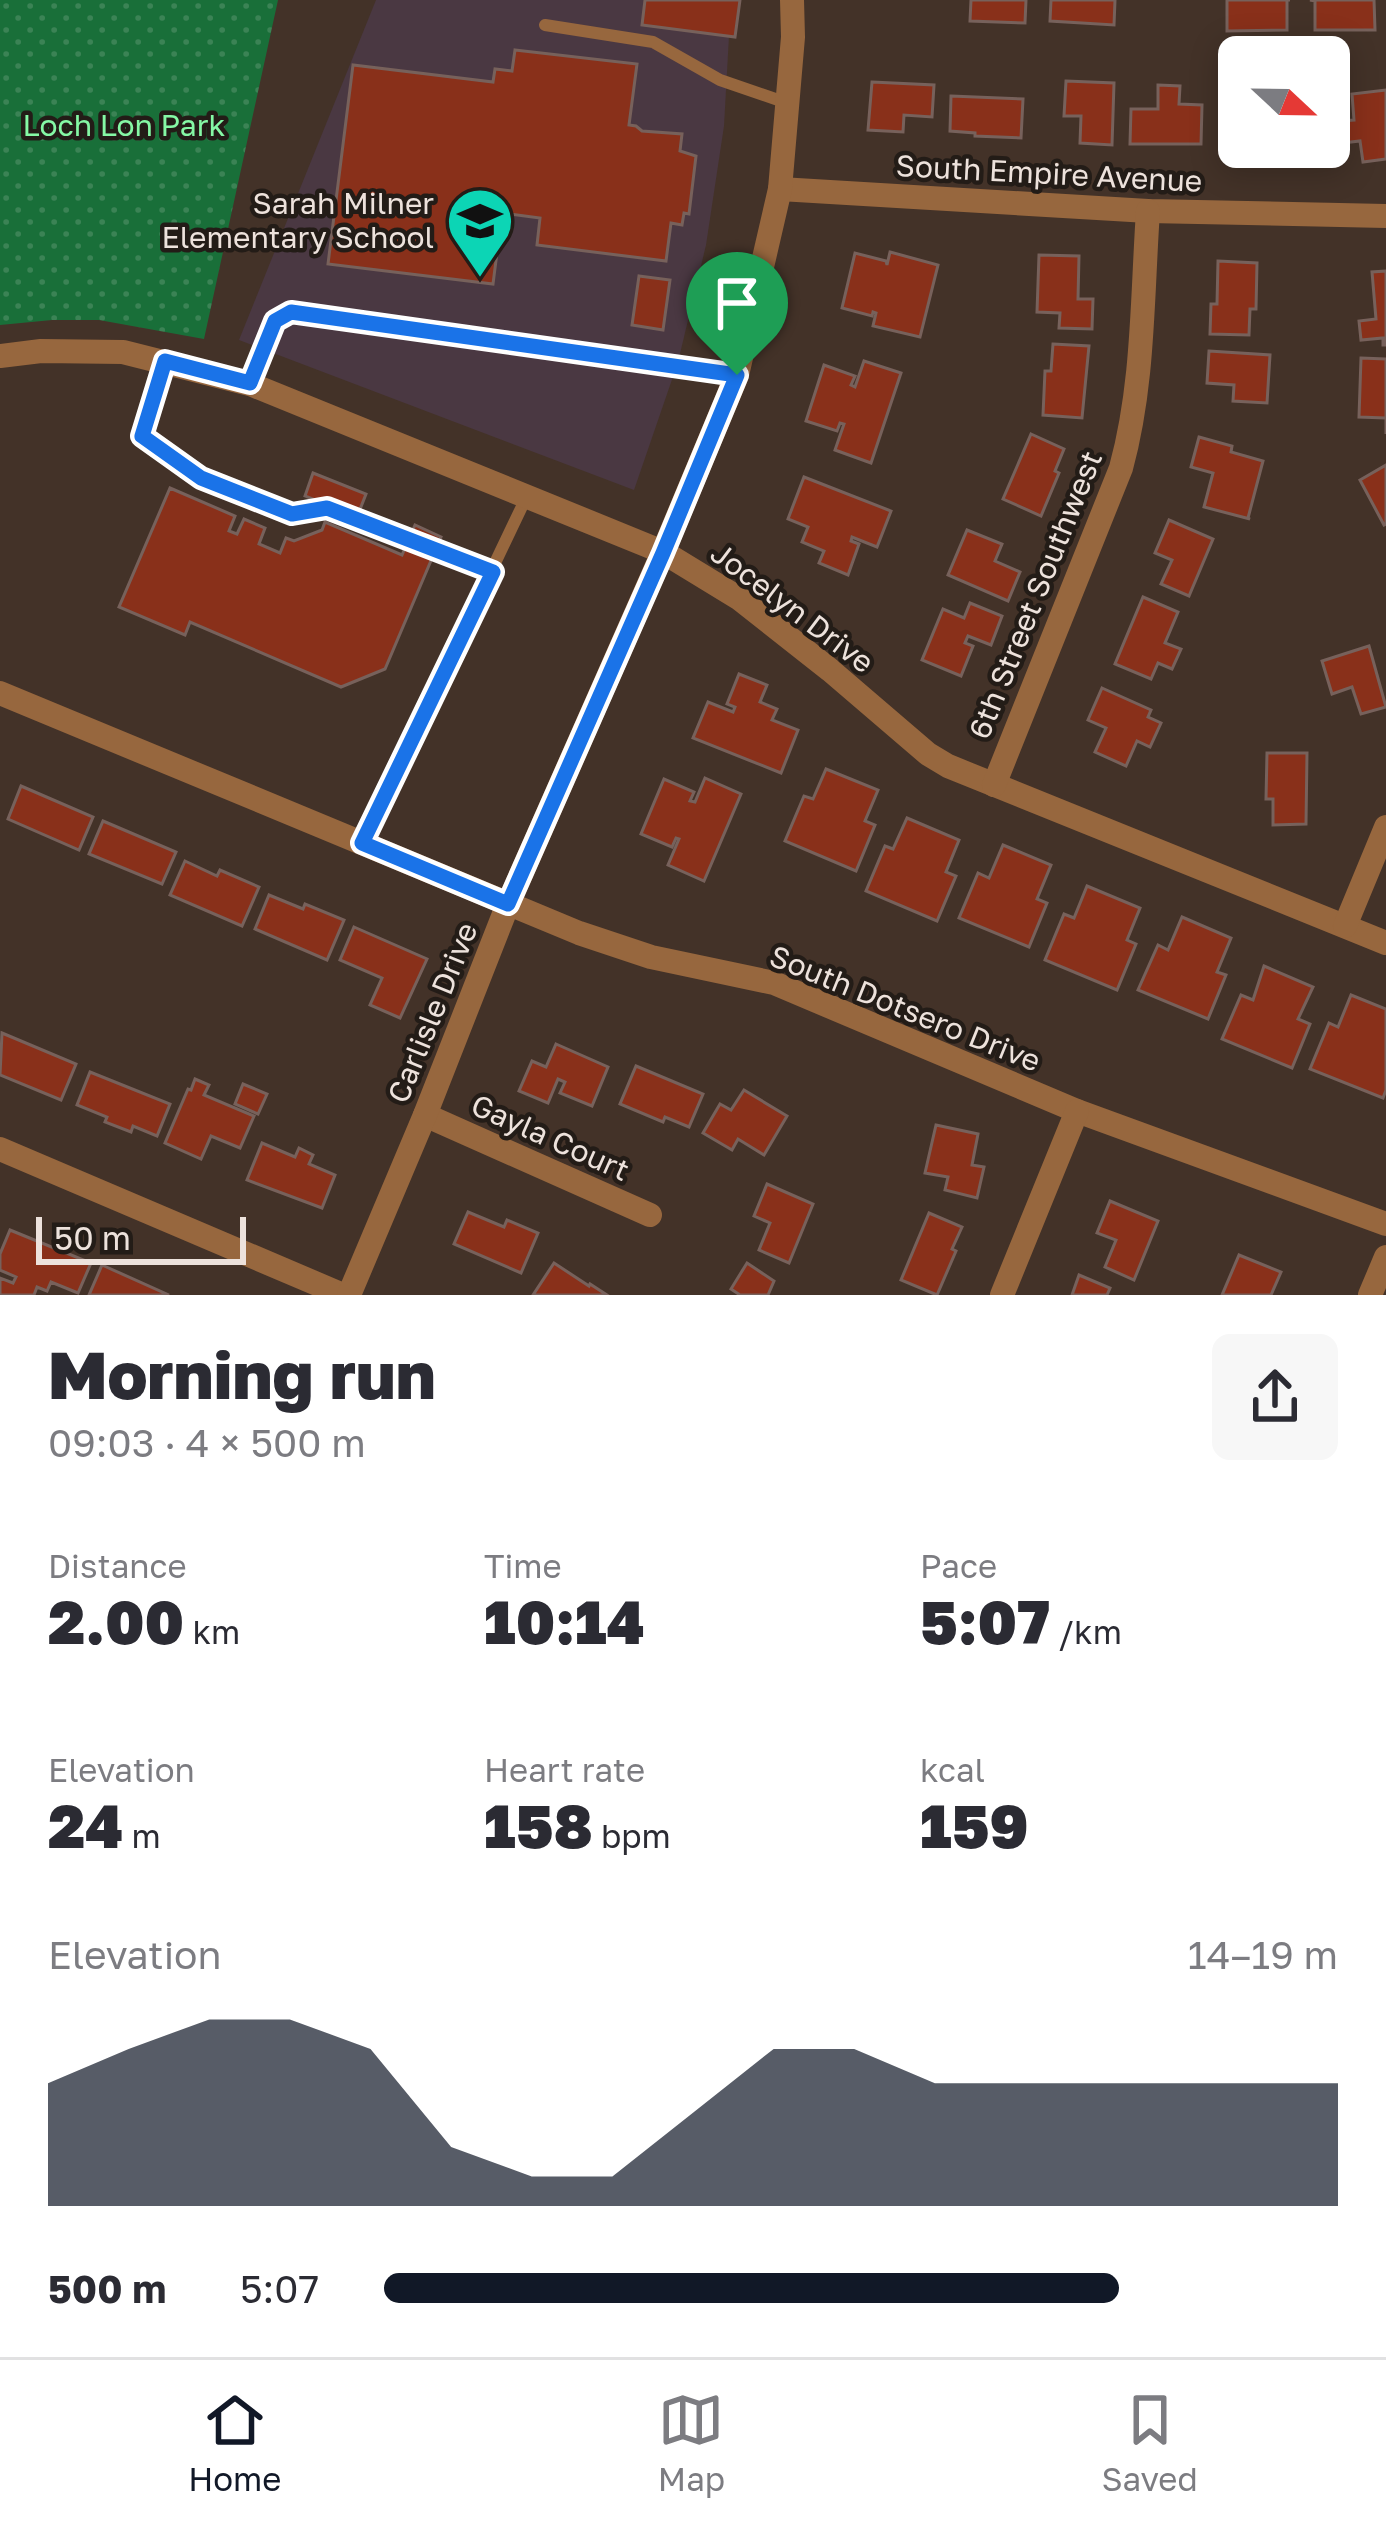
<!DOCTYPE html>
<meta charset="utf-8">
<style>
body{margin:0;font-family:"Golos Text",sans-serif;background:#f7f7f7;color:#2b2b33;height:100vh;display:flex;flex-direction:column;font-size:45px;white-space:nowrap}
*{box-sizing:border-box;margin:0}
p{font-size:39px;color:#7c7c81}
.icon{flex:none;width:66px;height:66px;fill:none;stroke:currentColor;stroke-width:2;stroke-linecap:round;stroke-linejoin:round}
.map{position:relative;height:1295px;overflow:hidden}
.panel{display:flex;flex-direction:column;background:#fff;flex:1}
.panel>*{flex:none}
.needle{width:78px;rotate:112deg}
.tools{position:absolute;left:1218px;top:36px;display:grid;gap:24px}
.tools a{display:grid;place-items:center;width:132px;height:132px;border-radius:18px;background:#fff;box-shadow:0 6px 30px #0003;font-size:60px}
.scale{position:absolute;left:36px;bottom:30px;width:210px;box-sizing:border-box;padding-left:12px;border:6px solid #ede2dc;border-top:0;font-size:33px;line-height:42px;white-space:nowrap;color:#ede2dc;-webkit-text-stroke:9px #231c17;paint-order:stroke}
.pin{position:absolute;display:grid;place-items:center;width:102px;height:102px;color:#fff;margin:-123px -51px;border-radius:50% 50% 50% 0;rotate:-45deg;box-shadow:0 0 12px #0007}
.pin .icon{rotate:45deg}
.round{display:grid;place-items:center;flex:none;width:126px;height:126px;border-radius:18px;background:#f7f7f7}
.head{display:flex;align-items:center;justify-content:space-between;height:204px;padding:0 48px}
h1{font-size:66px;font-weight:800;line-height:90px}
.metrics{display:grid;grid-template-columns:repeat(3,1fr);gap:18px;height:204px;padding:12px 48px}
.metrics div{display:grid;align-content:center}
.metrics b{font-size:60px;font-weight:800}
.metrics small{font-size:33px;font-weight:400}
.metrics p{font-size:33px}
.chart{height:336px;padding:24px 48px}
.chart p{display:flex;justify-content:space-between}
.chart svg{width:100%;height:216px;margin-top:12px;fill:#111827;opacity:.7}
ul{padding:0 48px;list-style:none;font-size:39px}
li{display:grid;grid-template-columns:192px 144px 1fr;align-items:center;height:90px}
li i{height:30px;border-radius:15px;background:#111827}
.dock{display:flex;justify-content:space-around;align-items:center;height:168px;border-top:3px solid #e1e1e2;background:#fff;font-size:33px;color:#7c7c81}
.dock a{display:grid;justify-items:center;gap:6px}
.dock .selected{color:#111827}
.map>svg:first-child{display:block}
.education{fill:#4a3842}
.grass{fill:url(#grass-dots)}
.building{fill:#89301a;stroke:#77615b;stroke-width:3}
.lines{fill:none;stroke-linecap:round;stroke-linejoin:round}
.service{stroke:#97673e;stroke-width:12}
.minor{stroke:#97673e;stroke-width:24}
.tertiary{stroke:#97673e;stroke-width:24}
.route-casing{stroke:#fff;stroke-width:24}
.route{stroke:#1a73e8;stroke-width:15}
.labels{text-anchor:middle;stroke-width:9;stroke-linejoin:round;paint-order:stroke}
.park-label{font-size:30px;fill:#85f8a5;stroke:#231c17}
.street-label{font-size:30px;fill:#ede2dc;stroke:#231c17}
.poi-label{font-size:30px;fill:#ede2dc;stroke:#231c17;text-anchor:end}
</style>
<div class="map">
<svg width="1386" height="1295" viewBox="0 0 1386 1295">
<defs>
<pattern id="grass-dots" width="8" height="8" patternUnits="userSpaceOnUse" patternTransform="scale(3)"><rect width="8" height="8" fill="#196f39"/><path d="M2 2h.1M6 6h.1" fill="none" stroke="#3b8355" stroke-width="1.8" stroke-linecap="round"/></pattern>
</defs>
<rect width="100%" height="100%" fill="#433228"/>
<path class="education" d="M 376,0 L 731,0 L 724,126 L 706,245 L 678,362 L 634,490 L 239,340 Z"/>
<path class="grass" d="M 0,0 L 278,0 L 204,339 L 99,320 L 52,320 L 0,325 Z"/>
<g class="building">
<path d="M 645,0 L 740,0 L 735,37 L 642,25 Z"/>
<path d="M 971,0 L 1026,0 L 1025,23 L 970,21 Z"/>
<path d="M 1051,0 L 1115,0 L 1114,25 L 1050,21 Z"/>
<path d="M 1227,0 L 1290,0 L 1287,0 L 1287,30 L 1227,31 Z"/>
<path d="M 1374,0 L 1375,30 L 1315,30 L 1315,1 L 1310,0 Z"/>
<path d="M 515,50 L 637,64 L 629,125 L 636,126 L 642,131 L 682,134 L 680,151 L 696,156 L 689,214 L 684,213 L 682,225 L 671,223 L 666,261 L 537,245 L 540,218 L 502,213 L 493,284 L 328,264 L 353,65 L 493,82 L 495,69 L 512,71 Z"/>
<path d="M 1066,81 L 1114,83 L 1112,145 L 1080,143 L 1081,116 L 1064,116 Z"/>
<rect x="1227" y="81" width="12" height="44"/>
<path d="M 872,82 L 934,85 L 932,117 L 904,115 L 903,132 L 868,130 Z"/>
<path d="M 1158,85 L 1180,86 L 1179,104 L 1202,105 L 1201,144 L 1130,144 L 1131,109 L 1158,109 Z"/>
<path d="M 1386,90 L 1386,159 L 1363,162 L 1360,141 L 1342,143 L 1339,121 L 1354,120 L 1352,94 Z"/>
<path d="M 951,96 L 1023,99 L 1021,138 L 975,136 L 975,133 L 950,131 Z"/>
<path d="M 890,252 L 938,265 L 920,337 L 873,326 L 876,313 L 873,312 L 872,316 L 842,308 L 855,253 L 886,261 L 887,265 Z"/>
<path d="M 1039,255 L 1079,256 L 1078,299 L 1093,299 L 1092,329 L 1059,328 L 1060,313 L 1037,312 Z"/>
<path d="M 1218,261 L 1257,263 L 1256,309 L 1250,309 L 1249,335 L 1210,334 L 1211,304 L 1217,304 Z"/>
<path d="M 1386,271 L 1386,345 L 1383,345 L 1383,338 L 1361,340 L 1359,321 L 1376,319 L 1372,272 Z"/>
<path d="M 639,276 L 670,280 L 663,330 L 632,325 Z"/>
<path d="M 1053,344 L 1089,346 L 1082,418 L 1043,415 L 1045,371 L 1051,371 Z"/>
<path d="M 1209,351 L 1270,355 L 1267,403 L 1233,401 L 1234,385 L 1207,383 Z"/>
<path d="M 1361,358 L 1386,359 L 1386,434 L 1386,418 L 1359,417 Z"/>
<path d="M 864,361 L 901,373 L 871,463 L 835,450 L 844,424 L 840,423 L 837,431 L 806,421 L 824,365 L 855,376 L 851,385 L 855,387 Z"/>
<path d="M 1031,434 L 1064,449 L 1055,471 L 1059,473 L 1041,516 L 1003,499 Z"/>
<path d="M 1199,437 L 1232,446 L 1231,452 L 1263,461 L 1248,518 L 1250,519 L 1204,507 L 1213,473 L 1191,467 Z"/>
<path d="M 1386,465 L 1386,524 L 1384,525 L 1360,480 Z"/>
<path d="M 313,473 L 366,494 L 357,517 L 305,496 Z"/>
<path d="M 804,477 L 891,511 L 877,547 L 852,537 L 851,541 L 859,544 L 848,575 L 819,563 L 824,551 L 802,542 L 808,527 L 788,519 Z"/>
<path d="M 170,488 L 235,516 L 229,531 L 237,534 L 244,519 L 265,528 L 259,544 L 280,553 L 286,538 L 294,541 L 322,530 L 325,522 L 402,555 L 415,525 L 441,537 L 385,669 L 341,687 L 190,622 L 185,635 L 119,607 Z"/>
<path d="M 1169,520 L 1213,539 L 1189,596 L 1161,584 L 1172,560 L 1155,553 Z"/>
<path d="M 967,530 L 1002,544 L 995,561 L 1020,572 L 1008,601 L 948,575 Z"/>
<path d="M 1143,597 L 1178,612 L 1165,643 L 1181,649 L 1172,669 L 1158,663 L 1151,679 L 1115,664 Z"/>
<path d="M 970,603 L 1002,616 L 991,645 L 968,636 L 965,643 L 973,646 L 961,676 L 922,660 L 943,609 L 964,618 Z"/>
<path d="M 1369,646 L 1386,707 L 1361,714 L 1352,687 L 1332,694 L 1322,661 Z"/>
<path d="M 739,674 L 767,685 L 760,702 L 777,709 L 772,720 L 798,730 L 781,773 L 693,738 L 708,702 L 733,712 L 735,707 L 727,704 Z"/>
<path d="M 1102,688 L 1151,710 L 1148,717 L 1161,723 L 1150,747 L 1137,741 L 1126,766 L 1095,752 L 1106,728 L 1088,720 Z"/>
<path d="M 1267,753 L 1307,753 L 1306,824 L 1273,825 L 1273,799 L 1266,799 Z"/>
<path d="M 826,769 L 878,790 L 865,821 L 875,825 L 856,871 L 785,841 L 804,796 L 813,799 Z"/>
<path d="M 705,778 L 741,794 L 704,881 L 668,865 L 679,839 L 676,838 L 672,847 L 641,834 L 664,779 L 694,792 L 690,801 L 695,802 Z"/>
<path d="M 21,786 L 93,817 L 79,850 L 8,819 Z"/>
<path d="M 907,818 L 959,840 L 946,872 L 956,876 L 937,921 L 866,891 L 885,846 L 893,849 Z"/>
<path d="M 103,821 L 176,852 L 162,884 L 89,854 Z"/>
<path d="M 1003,845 L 1051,865 L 1037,899 L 1047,903 L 1029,947 L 959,918 L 978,873 L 989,878 Z"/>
<path d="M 185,861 L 217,876 L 220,870 L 259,887 L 242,926 L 170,895 Z"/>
<path d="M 1087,886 L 1140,908 L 1127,940 L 1136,944 L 1117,990 L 1045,960 L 1064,914 L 1074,918 Z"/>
<path d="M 269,895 L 303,909 L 305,904 L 344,920 L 327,960 L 255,929 Z"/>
<path d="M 1182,917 L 1231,938 L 1217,972 L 1226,975 L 1208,1019 L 1138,990 L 1158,945 L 1168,950 Z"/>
<path d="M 354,927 L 427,959 L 400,1018 L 370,1005 L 382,978 L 340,960 Z"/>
<path d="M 1264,966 L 1313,987 L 1298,1019 L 1310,1024 L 1292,1068 L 1222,1039 L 1241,995 L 1253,1000 Z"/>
<path d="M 1351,995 L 1386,1009 L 1386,1090 L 1383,1098 L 1310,1069 L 1329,1023 L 1338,1027 Z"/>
<path d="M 2,1033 L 76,1064 L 61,1100 L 0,1075 Z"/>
<path d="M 556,1044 L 608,1067 L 592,1106 L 560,1093 L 565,1082 L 558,1079 L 548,1103 L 519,1091 L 532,1061 L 546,1067 Z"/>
<path d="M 636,1066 L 703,1094 L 689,1127 L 665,1117 L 663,1122 L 620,1104 Z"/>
<path d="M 90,1072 L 170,1104 L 157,1136 L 133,1126 L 131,1132 L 105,1122 L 107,1117 L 77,1105 Z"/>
<path d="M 195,1079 L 209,1085 L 204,1095 L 254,1116 L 240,1148 L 211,1136 L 201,1159 L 165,1143 L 188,1089 L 191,1090 Z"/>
<path d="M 243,1084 L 267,1094 L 258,1114 L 235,1104 Z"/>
<path d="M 744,1090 L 787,1116 L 764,1155 L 738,1139 L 732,1150 L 703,1133 L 720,1104 L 731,1110 Z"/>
<path d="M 936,1125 L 978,1134 L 972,1165 L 984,1167 L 977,1198 L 945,1190 L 948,1177 L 925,1173 Z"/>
<path d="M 262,1143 L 295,1157 L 299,1148 L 313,1155 L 309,1164 L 335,1175 L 322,1208 L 247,1180 Z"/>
<path d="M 767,1184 L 813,1204 L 789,1263 L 759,1250 L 770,1223 L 754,1216 Z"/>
<path d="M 1110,1201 L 1158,1221 L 1134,1280 L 1105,1267 L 1116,1240 L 1097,1233 Z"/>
<path d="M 468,1212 L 504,1227 L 507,1220 L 538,1233 L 521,1273 L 454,1244 Z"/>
<path d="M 929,1213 L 962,1227 L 952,1249 L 956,1251 L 937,1295 L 901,1280 Z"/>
<path d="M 10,1230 L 91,1263 L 78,1293 L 51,1282 L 47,1291 L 37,1287 L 34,1295 L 0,1295 L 0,1278 L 13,1283 L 16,1277 L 0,1270 L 0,1254 Z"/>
<path d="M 1239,1255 L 1281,1272 L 1271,1295 L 1222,1295 Z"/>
<path d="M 554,1263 L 589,1286 L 590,1284 L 607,1295 L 533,1295 Z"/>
<path d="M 747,1263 L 774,1281 L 768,1295 L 740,1295 L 731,1289 Z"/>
<path d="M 102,1265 L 169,1295 L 89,1295 Z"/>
<path d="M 1079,1275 L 1110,1288 L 1107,1295 L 1072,1295 Z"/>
</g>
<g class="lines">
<g class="service">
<path d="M 545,25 L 653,42 L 720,80 L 787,103"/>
<path d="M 165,362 L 142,436 L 201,478 L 292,515 L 327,509 L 493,572"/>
<path d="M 250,384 L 275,321 L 291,312 L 736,375"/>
<path d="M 362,842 L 526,498"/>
</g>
<g class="minor">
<path d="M 780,189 L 1148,211 L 1386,216"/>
<path d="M 0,356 L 41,351 L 123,352 L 250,384 L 663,552 L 740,599 L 830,670 L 928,754 L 948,766 L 1386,943"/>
<path d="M 0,693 L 579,933 L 651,957 L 774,983 L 1077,1111 L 1386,1224"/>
<path d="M 994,785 L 1121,468 C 1144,384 1142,297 1148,211"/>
<path d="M 1345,926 L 1386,827"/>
<path d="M 425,1115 L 650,1215"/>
<path d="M 0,1149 L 343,1295"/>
<path d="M 1002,1295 L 1077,1111"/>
<path d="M 1370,1295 L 1386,1257"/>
</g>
<path class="tertiary" d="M 349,1295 L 425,1115 L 508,904 L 663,552 L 737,375 L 780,189 L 793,37 L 792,0"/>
</g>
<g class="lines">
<g class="route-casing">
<path id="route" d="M 291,312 L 737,375 L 663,553 L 508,904 L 362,843 L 493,572 L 327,508 L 292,514 L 201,478 L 142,436 L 165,361 L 250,383 L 275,321 Z"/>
</g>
<use href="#route" class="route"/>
</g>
<defs>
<g id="school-pin" transform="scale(3.45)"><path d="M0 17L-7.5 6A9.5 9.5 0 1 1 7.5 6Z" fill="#0cd5b5" stroke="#231c17"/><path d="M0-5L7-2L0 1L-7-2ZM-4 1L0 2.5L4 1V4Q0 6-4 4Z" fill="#111"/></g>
</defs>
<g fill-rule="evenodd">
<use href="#school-pin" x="480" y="221"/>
</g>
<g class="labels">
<g class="park-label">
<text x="124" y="136">Loch Lon Park</text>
</g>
<g class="street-label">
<text transform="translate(1049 174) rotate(3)" y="10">South Empire Avenue</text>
<text transform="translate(1036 595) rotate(-68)" y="10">6th Street Southwest</text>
<text transform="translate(792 608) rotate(37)" y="10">Jocelyn Drive</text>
<text transform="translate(905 1009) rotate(22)" y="10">South Dotsero Drive</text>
<text transform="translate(433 1013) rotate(-68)" y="10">Carlisle Drive</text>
<text transform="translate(550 1138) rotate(24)" y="10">Gayla Court</text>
</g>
<g class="poi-label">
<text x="434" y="214">Sarah Milner<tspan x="434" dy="34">Elementary School</tspan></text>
</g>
</g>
</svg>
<div class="tools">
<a><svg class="needle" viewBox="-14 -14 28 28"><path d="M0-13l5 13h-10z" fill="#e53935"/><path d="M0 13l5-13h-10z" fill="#7c7c81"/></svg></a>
</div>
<div class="scale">50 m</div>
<div class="pin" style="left:737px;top:375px;background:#1e9e55"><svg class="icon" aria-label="arrive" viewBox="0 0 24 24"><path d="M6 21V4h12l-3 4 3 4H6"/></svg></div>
</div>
<section class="panel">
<div class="head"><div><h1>Morning run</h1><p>09:03 · 4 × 500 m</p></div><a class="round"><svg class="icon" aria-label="share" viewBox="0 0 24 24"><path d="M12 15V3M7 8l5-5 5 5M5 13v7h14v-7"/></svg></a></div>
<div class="metrics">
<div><p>Distance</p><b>2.00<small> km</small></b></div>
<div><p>Time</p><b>10:14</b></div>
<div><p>Pace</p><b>5:07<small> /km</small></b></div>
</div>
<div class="metrics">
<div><p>Elevation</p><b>24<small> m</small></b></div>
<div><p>Heart rate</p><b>158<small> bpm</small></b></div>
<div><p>kcal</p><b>159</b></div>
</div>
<div class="chart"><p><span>Elevation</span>14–19 m</p>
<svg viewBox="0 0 160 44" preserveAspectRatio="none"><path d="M0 44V19L10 12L20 6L30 6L40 12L50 32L60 38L70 38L80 25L90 12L100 12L110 19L120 19L130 19L140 19L150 19L160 19V44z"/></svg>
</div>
<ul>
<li><b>500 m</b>5:07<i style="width:77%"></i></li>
</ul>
</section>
<nav class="dock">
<a class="selected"><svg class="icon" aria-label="home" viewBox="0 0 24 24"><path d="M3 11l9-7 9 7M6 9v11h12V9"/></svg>Home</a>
<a><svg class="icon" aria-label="map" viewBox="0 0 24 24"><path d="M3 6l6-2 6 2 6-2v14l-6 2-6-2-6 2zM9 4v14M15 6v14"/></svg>Map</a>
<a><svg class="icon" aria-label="saved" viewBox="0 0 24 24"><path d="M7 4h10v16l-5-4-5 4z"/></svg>Saved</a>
</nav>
